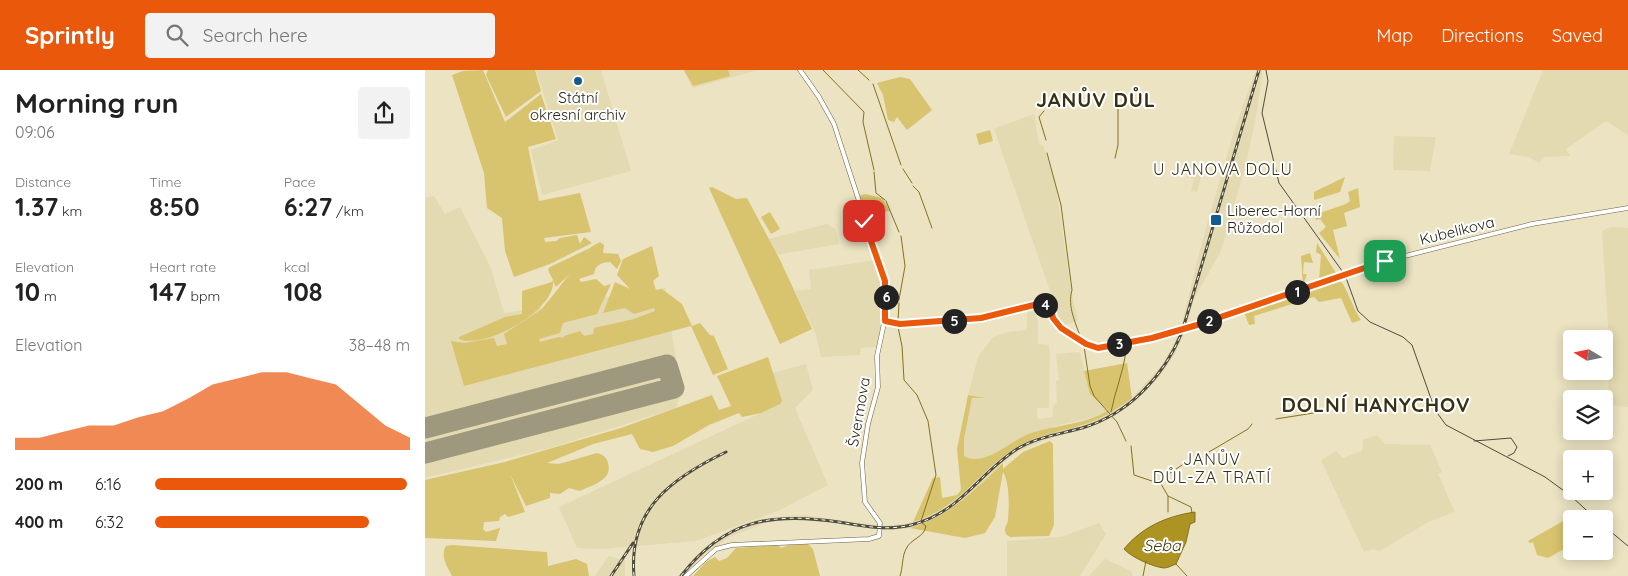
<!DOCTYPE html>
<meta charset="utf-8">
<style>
body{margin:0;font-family:Quicksand,sans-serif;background:#f2f2f2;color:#222;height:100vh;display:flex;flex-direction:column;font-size:19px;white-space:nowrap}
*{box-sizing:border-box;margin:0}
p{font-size:16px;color:#767676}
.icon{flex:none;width:28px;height:28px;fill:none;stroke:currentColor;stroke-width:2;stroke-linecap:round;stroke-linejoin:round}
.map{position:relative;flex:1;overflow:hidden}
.details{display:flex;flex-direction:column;background:#fff;width:425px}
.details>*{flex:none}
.needle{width:32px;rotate:280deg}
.controls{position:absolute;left:1138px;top:260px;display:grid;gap:10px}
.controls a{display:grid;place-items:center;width:50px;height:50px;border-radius:5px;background:#fff;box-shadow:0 2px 12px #0003;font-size:25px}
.pin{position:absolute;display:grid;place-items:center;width:42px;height:42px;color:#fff;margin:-21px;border-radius:10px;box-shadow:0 2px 8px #0006}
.km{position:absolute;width:25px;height:25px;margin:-12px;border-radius:50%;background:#222;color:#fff;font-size:14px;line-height:25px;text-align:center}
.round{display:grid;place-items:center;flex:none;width:52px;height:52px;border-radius:5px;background:#f2f2f2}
.headline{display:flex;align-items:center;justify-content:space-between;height:85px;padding:0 15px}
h1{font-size:28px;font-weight:800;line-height:38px}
.metrics{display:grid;grid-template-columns:repeat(3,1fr);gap:8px;height:85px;padding:5px 15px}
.metrics div{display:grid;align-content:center}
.metrics b{font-size:25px;font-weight:800}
.metrics small{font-size:14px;font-weight:400}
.metrics p{font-size:14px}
.chart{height:140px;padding:10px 15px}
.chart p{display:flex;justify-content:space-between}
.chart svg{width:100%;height:90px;margin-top:5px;fill:#ea580c;opacity:.7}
ul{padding:0 15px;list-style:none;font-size:16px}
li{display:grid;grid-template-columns:80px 60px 1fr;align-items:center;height:38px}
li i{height:12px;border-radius:6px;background:#ea580c}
header{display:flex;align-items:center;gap:30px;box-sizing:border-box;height:70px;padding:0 25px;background:#ea580c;color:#fff}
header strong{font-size:24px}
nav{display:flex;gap:28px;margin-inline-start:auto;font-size:18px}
.search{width:350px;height:45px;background:#f2f2f2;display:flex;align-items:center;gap:12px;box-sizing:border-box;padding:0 18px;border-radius:5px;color:#767676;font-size:19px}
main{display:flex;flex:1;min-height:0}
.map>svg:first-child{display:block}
.built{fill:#e4dab1}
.green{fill:#d8c36e}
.water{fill:#ad9422;stroke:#85721f}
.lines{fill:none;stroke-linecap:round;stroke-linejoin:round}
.stream{stroke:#85721f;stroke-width:1}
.runway{stroke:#9e987e;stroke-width:21}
.secondary-casing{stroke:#696144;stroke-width:5}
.secondary{stroke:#fff;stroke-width:4}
.tram{stroke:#504c3b;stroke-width:1}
.rail-casing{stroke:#504c3b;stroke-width:3}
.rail{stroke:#fff;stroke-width:1;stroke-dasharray:4;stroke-linecap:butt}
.secondary-bridge-casing{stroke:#696144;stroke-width:5;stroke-linecap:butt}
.secondary-bridge{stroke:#fff;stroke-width:4}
.route-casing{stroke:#fff;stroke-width:10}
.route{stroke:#ea580c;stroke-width:6}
.poi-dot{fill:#125b8e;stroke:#fff;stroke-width:2}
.labels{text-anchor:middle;stroke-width:4;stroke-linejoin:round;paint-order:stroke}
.poi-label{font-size:15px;fill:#272417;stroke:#fff}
.street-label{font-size:15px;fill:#272417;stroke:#fff}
.neighbourhood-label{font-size:16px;letter-spacing:1px;fill:#373014;stroke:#fff}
.water-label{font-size:16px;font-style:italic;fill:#44390c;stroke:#fff}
.district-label{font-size:20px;font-weight:bold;letter-spacing:1px;fill:#373014;stroke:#fff}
</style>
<header>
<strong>Sprintly</strong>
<div class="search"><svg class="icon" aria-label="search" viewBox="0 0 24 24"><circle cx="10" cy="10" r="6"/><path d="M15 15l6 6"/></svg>Search here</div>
<nav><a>Map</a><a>Directions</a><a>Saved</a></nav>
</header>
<main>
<section class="details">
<div class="headline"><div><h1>Morning run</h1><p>09:06</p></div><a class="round"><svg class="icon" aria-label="share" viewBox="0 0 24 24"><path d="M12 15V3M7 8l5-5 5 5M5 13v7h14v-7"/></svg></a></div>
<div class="metrics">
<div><p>Distance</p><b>1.37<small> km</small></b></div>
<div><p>Time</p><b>8:50</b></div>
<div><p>Pace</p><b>6:27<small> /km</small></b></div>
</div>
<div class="metrics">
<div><p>Elevation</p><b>10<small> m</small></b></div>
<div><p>Heart rate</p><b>147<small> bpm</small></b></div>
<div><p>kcal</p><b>108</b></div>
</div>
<div class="chart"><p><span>Elevation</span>38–48 m</p>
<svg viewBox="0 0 160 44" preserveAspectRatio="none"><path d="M0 44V38L10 38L20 35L30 32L40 32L50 28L60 25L70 19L80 12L90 9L100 6L110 6L120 9L130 12L140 22L150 32L160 38V44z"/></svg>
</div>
<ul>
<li><b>200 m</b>6:16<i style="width:99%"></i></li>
<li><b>400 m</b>6:32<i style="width:84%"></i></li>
</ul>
</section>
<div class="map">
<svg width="1203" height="506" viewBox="0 0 1203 506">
<rect width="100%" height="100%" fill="#ebe3c2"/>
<g class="built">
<path d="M 111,0 L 176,0 L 206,101 L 117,125 L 106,80 L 133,70 Z"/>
<path d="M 258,0 L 333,0 L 268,18 Z"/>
<path d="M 831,0 L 838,0 L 832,41 L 822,90 L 796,181 L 769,229 L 759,263 L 750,284 L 735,306 L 710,332 L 692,344 L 668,356 L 620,370 L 594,381 L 578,393 L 538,432 L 505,451 L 485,458 L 460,460 L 375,449 L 346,451 L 304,467 L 276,487 L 259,506 L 253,506 L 273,484 L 291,469 L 310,458 L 335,449 L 376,445 L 460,456 L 484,453 L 503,447 L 528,433 L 575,389 L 592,377 L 619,365 L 666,352 L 686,343 L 707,328 L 739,293 L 755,261 L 777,172 L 809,61 Z"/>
<path d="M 1118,0 L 1203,0 L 1203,65 L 1181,51 L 1141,79 L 1145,86 L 1120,87 L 1114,93 L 1104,87 L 1084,84 Z"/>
<path d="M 609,44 L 614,74 L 618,75 L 630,110 L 646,220 L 653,251 L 640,255 L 634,247 L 569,59 Z"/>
<path d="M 969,66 L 1011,67 L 1005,101 L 968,100 Z"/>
<path d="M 765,95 L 779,96 L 772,122 L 766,121 L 769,109 L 762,107 Z"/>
<path d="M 9,126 L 20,144 L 35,137 L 66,198 L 79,243 L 240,218 L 256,323 L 251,338 L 125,378 L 0,408 L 0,128 Z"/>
<path d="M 402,154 L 410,159 L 414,174 L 351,185 L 343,169 Z"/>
<path d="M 1186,157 L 1203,158 L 1203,337 L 1183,335 L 1184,272 L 1177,161 Z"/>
<path d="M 450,190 L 459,221 L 458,251 L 452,277 L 436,278 L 435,285 L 396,287 L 391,264 L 370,221 L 386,219 L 384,200 Z"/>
<path d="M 609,239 L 613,252 L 613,274 L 624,275 L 625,285 L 624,338 L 612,338 L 613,349 L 628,347 L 628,336 L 632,332 L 631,311 L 634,310 L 631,284 L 655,282 L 665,324 L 684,340 L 676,346 L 629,356 L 554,390 L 544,390 L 539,386 L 539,369 L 547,328 L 557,328 L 543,325 L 553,287 L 568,267 L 583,262 L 601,260 L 603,241 Z"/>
<path d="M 381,294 L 388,320 L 370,338 L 403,415 L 355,440 L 271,471 L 178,479 L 152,478 L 134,437 L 355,334 L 357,331 L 347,303 Z"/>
<path d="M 952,365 L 960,374 L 1005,375 L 1017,402 L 1013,404 L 1030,442 L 1003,452 L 955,481 L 948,479 L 939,482 L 896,390 L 911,381 L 918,388 L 937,381 L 938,370 Z"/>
<path d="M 674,453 L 681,464 L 655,506 L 582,506 L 582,471 L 636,467 Z"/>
<path d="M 184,486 L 200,491 L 200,506 L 170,506 Z"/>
<path d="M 680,489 L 706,501 L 708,506 L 664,506 Z"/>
</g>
<g class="green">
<path d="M 58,0 L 80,52 L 116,24 L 131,69 L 103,77 L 114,131 L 155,123 L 166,162 L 119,168 L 120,172 L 131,171 L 135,168 L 152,165 L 155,174 L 159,167 L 167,173 L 125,194 L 89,207 L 80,181 L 77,148 L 62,138 L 59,103 L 27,5 L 38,1 Z"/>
<path d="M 63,0 L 110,0 L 116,21 L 81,47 L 61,5 Z"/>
<path d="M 259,0 L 303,0 L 305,6 L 268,16 Z"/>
<path d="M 475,7 L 485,9 L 507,40 L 482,60 L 472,47 L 469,52 L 463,50 L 458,25 L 452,13 Z"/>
<path d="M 565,60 L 568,71 L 554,75 L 551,64 Z"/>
<path d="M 920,107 L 915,122 L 889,130 L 889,122 Z"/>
<path d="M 287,117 L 311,129 L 322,128 L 355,190 L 387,259 L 355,274 L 284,118 Z"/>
<path d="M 933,118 L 935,137 L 919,143 L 922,156 L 908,160 L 915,189 L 894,163 L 901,157 L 895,149 L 891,150 L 889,145 L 921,134 L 925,131 L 923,122 Z"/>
<path d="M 440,124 L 457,128 L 465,141 L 440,145 L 434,126 Z"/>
<path d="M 345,142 L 355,159 L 346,164 L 336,147 Z"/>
<path d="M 175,172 L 179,175 L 178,183 L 193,184 L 196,191 L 192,199 L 185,192 C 177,192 170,195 169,204 L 154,209 L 156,212 L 171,209 L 179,216 L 186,214 L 172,244 L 138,253 L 135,263 L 114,269 L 115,272 L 134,267 L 138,268 L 139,266 L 155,261 L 159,266 L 168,264 L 169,258 L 209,249 L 230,241 L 229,238 L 209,244 L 200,238 L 178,243 L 190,212 L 205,219 L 192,205 L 198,189 L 227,176 L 234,206 L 228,211 L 231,220 L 237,219 L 257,234 L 267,256 L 275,253 L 285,265 L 289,266 L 303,299 L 288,305 L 266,256 L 39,316 L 26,271 L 39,273 L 69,268 L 72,276 L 82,274 L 79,264 L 117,239 L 166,177 Z"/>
<path d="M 892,173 L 911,203 L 894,211 L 896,185 L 891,182 Z"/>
<path d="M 165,178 L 147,202 L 131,217 L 128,211 C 131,240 60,280 34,269 L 34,267 L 80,247 L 97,244 L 97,221 L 127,212 L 128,210 L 123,200 L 125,197 Z"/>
<path d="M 885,183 L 888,193 L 879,192 L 878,204 L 882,204 L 878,215 L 876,186 Z"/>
<path d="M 915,211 C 920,213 929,241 936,250 L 927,253 L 916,228 L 894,232 L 889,227 L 829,246 L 830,254 L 824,255 L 819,242 Z"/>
<path d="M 343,287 L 357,331 L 355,334 L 336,343 L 317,347 L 314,343 L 284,355 L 248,376 L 228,382 L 215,379 L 207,364 L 168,374 L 122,393 L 134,394 L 172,383 C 177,384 182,387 183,393 C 188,410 167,415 155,421 L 144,418 L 135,424 L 125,423 L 125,428 L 101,436 L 85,404 L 100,442 L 83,447 L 80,444 L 75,447 L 74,451 L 59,452 L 58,459 L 61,462 L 75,458 L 71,471 L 0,468 L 0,410 L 80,392 L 196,358 L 287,325 L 294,340 L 306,336 L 292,306 Z"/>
<path d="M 702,293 L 707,328 C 691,340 675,350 657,355 C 635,362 611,365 592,377 C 551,402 539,436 488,452 L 508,408 L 515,407 L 517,428 L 532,425 L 536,420 L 532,379 L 543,325 L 560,328 L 547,328 L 539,369 L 539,386 C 558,397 582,374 599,366 C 623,355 664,355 683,340 L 665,324 L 659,301 Z"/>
<path d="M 625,371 L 628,374 L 628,384 L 629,455 L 624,466 L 585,467 C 582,465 581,465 580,461 C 579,457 583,454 583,450 C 584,436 585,414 578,402 L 570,447 L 560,463 L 540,468 L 485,458 C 525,446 549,421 578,393 L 578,399 L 598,382 Z"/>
<path d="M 1149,445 L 1150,447 L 1144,451 L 1146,452 L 1146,475 L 1123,488 L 1112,485 L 1108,472 L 1105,473 L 1103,471 Z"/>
<path d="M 383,474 L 388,479 L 395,506 L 268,506 L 281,492 L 290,487 L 294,491 L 302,488 L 311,478 L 351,475 L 357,478 L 363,475 Z"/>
<path d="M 27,475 L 122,482 L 123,496 L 151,489 L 162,494 L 164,506 L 27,506 C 22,496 15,486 21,476 Z"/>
</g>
<path class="water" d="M 770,442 L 770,452 L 765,454 L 761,472 L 751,494 C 748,495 743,498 739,498 C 728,497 706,487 699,479 C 717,457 742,446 770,442 Z"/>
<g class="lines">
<g class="stream">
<path d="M 398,0 L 439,42 L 438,52 L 449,100"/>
<path d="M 433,0 L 444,10"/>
<path d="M 448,14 L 476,95"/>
<path d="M 619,41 L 614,47 L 621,70"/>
<path d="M 622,83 L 636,135 L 647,220 C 642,237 651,253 656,269"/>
<path d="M 690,88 L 693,75 L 693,21"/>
<path d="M 478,99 L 487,113"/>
<path d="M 449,102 L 451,123 L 460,130"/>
<path d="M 488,116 L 494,122 L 507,158"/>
<path d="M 461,131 L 474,162"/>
<path d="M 474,230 L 480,196 L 476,166"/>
<path d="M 473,251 L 474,233"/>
<path d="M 473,257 L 477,276 L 479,310 L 492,325 L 503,351 L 511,405 L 496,451"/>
<path d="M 659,276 L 665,316 L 669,326 L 692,352 L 701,371"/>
<path d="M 686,342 C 690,321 698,303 701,282"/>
<path d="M 851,349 L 901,341"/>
<path d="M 706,376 L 709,405 L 736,414 L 743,426 L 743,442"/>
<path d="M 784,382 L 823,359 L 827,354"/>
<path d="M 732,412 L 757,395"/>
<path d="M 743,426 L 766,437 L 767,443"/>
<path d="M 751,494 L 762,506"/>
<path d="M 475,506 C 478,498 477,486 481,479 C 486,468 499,468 501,456 L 497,453"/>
<path d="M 718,506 L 721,491"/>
</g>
<path class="runway" d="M 0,358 L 242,295 L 249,318 L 0,383"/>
<g class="secondary-casing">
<g id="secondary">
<path d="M 460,251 L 475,254 L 556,248 L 613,234 L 626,239 L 636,258 L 667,277 L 716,271 L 751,261"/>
<path d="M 764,257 L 960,191 L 1107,154 L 1203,138"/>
<path d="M 261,506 L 291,479 L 307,475 L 444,469 L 454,466 L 455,453 L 440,432 L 437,393 L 443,354 L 453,317 L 452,286 L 461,244 L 460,211 L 409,54 L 394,27 L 375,0"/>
</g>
</g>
<use href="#secondary" class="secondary"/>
<g class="tram">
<path d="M 841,0 L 843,11 L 837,43 L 854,113 L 920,205 L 933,241 L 945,252 L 978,267 L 987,275 L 1010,340 L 1021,355 L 1120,407 L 1146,426 L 1171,449"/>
<path d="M 1049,371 L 1086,368 L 1092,377 L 1089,383 L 1083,386"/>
<path d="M 1179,456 L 1203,476"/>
</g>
<g class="rail-casing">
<g id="rail">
<path d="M 186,506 L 208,473"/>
<path d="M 209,506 C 203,439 247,408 301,382"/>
<path d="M 256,506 C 300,449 347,442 414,452 C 438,456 462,461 486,455 C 535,443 553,404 592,379 C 612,367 635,364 657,358 C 704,344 739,306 757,262 L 834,0"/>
</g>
</g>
<use href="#rail" class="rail"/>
<g class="secondary-bridge-casing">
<path id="secondary-bridge" d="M 751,261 L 764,257"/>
</g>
<use href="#secondary-bridge" class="secondary-bridge"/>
</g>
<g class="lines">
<g class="route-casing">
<path id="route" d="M 439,151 L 460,211 L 460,251 L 475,254 L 556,248 L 613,234 L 626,239 L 628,248 L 636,258 L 661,274 L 673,278 L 684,276 L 727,268 L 772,255 L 960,191"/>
</g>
<use href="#route" class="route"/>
</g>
<g class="poi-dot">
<circle cx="153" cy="11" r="5"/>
<rect x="785" y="144" width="12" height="12" rx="2.5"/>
</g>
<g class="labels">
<g class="poi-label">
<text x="153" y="33">Státní<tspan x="153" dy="17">okresní archiv</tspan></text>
<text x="802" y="146" text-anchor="start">Liberec-Horní<tspan x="802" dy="17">Růžodol</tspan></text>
</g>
<g class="street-label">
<text transform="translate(1032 161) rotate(-14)" y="5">Kubelíkova</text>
<text transform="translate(434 342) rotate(-80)" y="5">Švermova</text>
</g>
<g class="neighbourhood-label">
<text x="798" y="105">U JANOVA DOLU</text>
<text x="787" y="395">JANŮV<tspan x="787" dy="18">DŮL-ZA TRATÍ</tspan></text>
</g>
<g class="water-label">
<text x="737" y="481">Seba</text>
</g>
<g class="district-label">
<text x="671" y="37">JANŮV DŮL</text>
<text x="951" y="342">DOLNÍ HANYCHOV</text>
</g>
</g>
</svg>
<div class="controls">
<a><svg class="needle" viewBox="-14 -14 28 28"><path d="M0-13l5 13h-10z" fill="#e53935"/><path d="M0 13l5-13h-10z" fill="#767676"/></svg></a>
<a><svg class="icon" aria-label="layers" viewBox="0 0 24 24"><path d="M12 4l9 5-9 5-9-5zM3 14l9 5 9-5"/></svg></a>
<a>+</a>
<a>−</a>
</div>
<div class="pin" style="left:960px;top:191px;background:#1e9e55"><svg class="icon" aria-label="arrive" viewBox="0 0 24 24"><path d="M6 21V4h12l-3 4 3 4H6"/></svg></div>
<div class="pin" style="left:439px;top:151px;background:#d93025"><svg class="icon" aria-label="check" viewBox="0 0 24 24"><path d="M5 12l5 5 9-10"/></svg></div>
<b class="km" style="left:872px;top:222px">1</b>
<b class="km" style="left:784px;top:251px">2</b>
<b class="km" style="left:694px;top:274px">3</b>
<b class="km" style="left:620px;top:235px">4</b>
<b class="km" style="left:529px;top:251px">5</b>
<b class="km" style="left:461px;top:227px">6</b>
</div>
</main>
